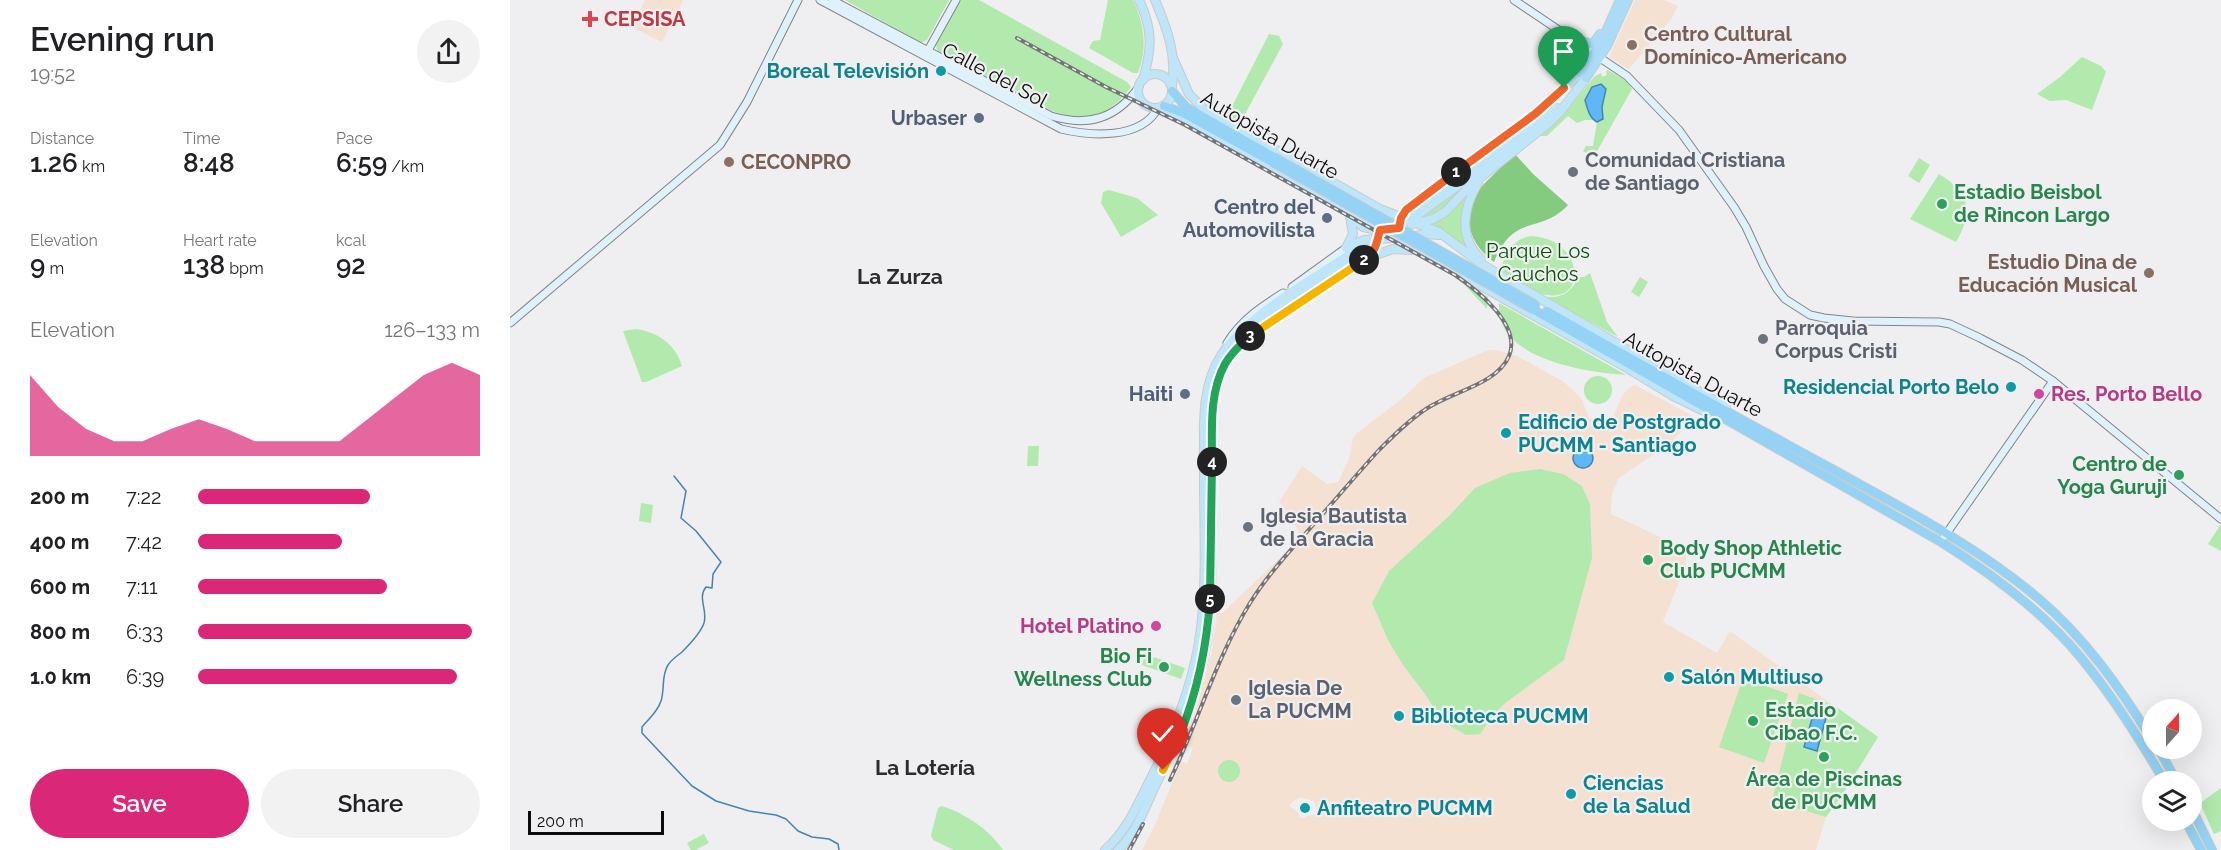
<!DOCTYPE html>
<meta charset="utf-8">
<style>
body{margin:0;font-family:Raleway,sans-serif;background:#f2f2f2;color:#202124;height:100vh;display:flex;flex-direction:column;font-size:22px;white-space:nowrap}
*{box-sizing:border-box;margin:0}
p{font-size:20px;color:#757577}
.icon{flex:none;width:33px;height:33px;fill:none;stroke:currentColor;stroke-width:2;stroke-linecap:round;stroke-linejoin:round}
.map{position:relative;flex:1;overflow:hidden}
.panel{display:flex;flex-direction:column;background:#fff;width:510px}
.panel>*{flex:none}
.needle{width:39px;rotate:21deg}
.fabs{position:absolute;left:1632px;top:699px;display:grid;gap:12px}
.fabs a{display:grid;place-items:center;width:60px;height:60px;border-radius:50%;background:#fff;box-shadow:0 6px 24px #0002;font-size:30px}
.scale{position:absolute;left:18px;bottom:15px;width:136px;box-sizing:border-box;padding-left:6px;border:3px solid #0c0c0d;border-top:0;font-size:16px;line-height:21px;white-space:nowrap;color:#0c0c0d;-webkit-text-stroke:4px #efeff1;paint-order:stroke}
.pin{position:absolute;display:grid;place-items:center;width:51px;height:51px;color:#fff;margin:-62px -26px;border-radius:50% 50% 50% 0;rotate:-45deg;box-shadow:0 0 6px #0007}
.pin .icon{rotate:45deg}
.km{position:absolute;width:30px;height:30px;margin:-15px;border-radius:50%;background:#222;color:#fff;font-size:16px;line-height:30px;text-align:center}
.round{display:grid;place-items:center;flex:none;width:63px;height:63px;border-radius:32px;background:#f2f2f2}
.overview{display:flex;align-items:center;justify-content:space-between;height:102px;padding:0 30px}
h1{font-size:33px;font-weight:600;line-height:45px}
.stats{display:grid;grid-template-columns:repeat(3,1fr);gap:9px;height:102px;padding:6px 30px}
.stats div{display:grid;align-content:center}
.stats b{font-size:26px;font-weight:600}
.stats small{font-size:16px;font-weight:400}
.stats p{font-size:16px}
.chart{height:168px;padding:12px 30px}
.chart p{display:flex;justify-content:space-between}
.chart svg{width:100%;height:108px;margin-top:6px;fill:#db2777;opacity:.7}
.button{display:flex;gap:12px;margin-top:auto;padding:12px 30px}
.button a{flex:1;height:69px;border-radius:36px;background:#db2777;color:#fff;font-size:24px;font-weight:600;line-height:69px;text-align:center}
.button a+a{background:#f2f2f2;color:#202124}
ul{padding:0 30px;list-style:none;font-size:20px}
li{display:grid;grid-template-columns:96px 72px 1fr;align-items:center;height:45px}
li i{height:15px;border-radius:8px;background:#db2777}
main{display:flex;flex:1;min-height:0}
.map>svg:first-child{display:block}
.education{fill:#f5e1d2;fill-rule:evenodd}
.green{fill:#b2e9ac}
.forest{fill:#85cb7f}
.water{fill:#5eb7f7;stroke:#4584b1;stroke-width:1.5}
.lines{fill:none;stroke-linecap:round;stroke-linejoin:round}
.stream{stroke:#4584b1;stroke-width:1.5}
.secondary-casing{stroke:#848487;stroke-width:9}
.primary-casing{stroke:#cacaca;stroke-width:10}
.trunk-casing{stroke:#cacaca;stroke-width:10}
.motorway-casing{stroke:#cacaca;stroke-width:10}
.secondary{stroke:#dff2fc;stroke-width:7}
.primary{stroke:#bfe5f9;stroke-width:8}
.trunk{stroke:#aadcf7;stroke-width:8}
.motorway{stroke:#94d3f5;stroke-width:8}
.rail-casing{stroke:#747476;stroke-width:4}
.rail{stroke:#efeff1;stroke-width:1.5;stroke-dasharray:4.5;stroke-linecap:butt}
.motorway-bridge-casing{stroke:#cacaca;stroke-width:10;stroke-linecap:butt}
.motorway-bridge{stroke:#94d3f5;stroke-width:8}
.split-1-casing{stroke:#fff;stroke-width:12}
.split-2-casing{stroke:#fff;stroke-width:12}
.split-3-casing{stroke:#fff;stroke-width:12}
.split-4-casing{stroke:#fff;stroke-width:12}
.split-5-casing{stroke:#fff;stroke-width:12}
.split-6-casing{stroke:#fff;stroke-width:12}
.split-7-casing{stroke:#fff;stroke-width:12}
.split-1{stroke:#f0652b;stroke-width:8}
.split-2{stroke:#f0652b;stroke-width:8}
.split-3{stroke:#f5b400;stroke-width:8}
.split-4{stroke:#22a559;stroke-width:8}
.split-5{stroke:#22a559;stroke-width:8}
.split-6{stroke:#22a559;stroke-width:8}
.split-7{stroke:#f5b400;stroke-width:8}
.health-dot{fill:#e0444e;stroke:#efeff1;stroke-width:2}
.education-dot{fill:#8d6e63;stroke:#efeff1;stroke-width:2}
.culture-dot{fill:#0f9aa8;stroke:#efeff1;stroke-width:2}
.service-dot{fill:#5c6f8a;stroke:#efeff1;stroke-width:2}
.worship-dot{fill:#6b7280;stroke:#efeff1;stroke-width:2}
.leisure-dot{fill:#2e9e5b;stroke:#efeff1;stroke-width:2}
.hotel-dot{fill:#d1479c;stroke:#efeff1;stroke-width:2}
.labels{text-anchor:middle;stroke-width:4.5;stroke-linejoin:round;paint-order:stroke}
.health-label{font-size:20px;font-weight:bold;fill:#be3a42;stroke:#efeff1;text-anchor:start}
.education-label{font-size:20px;font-weight:bold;fill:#785e54;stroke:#efeff1;text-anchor:start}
.culture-label{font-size:20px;font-weight:bold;fill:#0d838f;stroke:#efeff1;text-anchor:start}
.street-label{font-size:20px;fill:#0c0c0d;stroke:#efeff1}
.service-label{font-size:20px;font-weight:bold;fill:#4e5e75;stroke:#efeff1;text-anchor:end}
.worship-label{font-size:20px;font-weight:bold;fill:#5b616d;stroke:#efeff1;text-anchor:start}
.leisure-label{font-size:20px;font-weight:bold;fill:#27864d;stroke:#efeff1;text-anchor:start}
.park-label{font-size:20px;fill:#035002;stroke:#efeff1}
.hotel-label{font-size:20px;font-weight:bold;fill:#b23c85;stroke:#efeff1;text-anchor:start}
.neighbourhood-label{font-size:21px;font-weight:bold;fill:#2c2c2e;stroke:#efeff1}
</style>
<main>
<section class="panel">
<div class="overview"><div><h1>Evening run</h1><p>19:52</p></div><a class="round"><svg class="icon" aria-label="share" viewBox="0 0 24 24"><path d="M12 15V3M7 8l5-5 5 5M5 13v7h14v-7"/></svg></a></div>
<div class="stats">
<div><p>Distance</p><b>1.26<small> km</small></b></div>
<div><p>Time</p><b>8:48</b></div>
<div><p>Pace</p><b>6:59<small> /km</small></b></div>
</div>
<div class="stats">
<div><p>Elevation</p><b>9<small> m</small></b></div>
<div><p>Heart rate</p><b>138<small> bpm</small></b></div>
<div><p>kcal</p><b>92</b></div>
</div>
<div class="chart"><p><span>Elevation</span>126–133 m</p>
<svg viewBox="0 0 160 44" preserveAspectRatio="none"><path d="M0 44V11L10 24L20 33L30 38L40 38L50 33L60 29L70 33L80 38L90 38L100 38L110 38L120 29L130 20L140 11L150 6L160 11V44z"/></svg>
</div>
<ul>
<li><b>200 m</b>7:22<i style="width:61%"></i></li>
<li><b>400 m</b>7:42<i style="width:51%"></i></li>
<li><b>600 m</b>7:11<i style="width:67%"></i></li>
<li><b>800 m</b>6:33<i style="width:97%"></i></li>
<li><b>1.0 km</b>6:39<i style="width:92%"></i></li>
</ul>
<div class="button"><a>Save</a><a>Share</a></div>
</section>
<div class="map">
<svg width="1711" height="850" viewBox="0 0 1711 850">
<rect width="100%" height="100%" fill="#efeff1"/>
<g class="education">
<path d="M 135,0 L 173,0 L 152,42 L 122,27 Z"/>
<path d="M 1125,0 L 1154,0 L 1168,6 L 1162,18 L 1119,69 L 1099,57 Z"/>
<path d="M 978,350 L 986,350 L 1007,356 L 1054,382 L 1071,398 L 1080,419 L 1100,424 L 1113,394 L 1120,387 L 1125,385 L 1183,416 L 1184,419 L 1159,444 L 1109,478 L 1102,494 L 1101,514 L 1172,547 L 1176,554 L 1176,565 L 1153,622 L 1207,653 L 1220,631 L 1368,737 L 1331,797 L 1316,817 L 1306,850 L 632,850 L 644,827 L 671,761 L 677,764 L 683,748 L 673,744 L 687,705 L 702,651 L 707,613 L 712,613 L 789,540 L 790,536 L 787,528 L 769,502 L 792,466 L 817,484 L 828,482 L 839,459 L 843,438 L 847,433 L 889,401 L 914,378 ZM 790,797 L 804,801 L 808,815 L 798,815 L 795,818 L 790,818 L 788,812 L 779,806 L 782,802 Z"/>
</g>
<g class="green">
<path d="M 335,0 L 439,0 L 417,40 L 411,43 Z"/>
<path d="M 450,0 L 469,0 L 617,82 L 621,87 C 600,117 572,124 540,110 L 427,51 L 426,44 Z"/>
<path d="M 598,0 L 623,0 C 634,23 638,48 628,73 L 623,73 L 579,48 L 583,41 L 590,40 Z"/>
<path d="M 759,34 L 769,36 L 773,44 L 734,116 L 727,122 L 717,116 Z"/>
<path d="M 1572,57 L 1591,66 L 1596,72 L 1582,110 L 1556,100 L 1540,101 L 1527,94 L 1550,77 Z"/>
<path d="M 1098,70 L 1116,81 L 1122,89 L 1085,155 L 1079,155 L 1073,151 L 1076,146 L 1083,146 L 1087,122 L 1093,119 L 1092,107 L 1095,98 L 1079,91 L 1075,102 L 1083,120 L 1075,120 L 1067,123 L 1058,116 L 1037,136 L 1030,136 L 1053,115 L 1085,76 L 1091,73 L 1092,77 L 1097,75 L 1096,71 Z"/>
<path d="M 1409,158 L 1420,165 L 1409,183 L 1398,176 Z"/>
<path d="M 1429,174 C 1459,192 1464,211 1446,242 L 1400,219 Z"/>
<path d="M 962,179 C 941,203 937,213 905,220 Z"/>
<path d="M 961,189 C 948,213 948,233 964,256 L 916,224 L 933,219 Z"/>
<path d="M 599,190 L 627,198 L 648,215 L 611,237 L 591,203 L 593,192 Z"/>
<path d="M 1021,236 C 1074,238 1080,306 1032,294 C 1017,290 1004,278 991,270 C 995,252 1003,239 1021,236 Z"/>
<path d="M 1080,273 L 1097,322 L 1108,337 L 1032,296 C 1049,300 1062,293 1068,277 L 1074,277 Z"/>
<path d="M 1130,277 L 1138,282 L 1129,297 L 1121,292 Z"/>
<path d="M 951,281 L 978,297 L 977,309 Z"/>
<path d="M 989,303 L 1116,375 C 1075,372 984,359 989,303 Z"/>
<path d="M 126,329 C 148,332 165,344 172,366 L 136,382 L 132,382 L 113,331 Z"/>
<circle cx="1088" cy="390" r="14"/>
<path d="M 518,446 L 529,446 L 528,466 L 517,466 Z"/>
<path d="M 1030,469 L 1053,474 L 1072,486 L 1080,504 L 1082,558 L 1054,660 L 994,704 L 983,715 L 970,734 L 956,735 L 932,721 L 915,694 L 893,665 L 878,640 L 862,603 L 879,571 L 939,516 L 965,488 L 1000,473 Z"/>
<path d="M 131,503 L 143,505 L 141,523 L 129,521 Z"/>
<path d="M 1711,524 L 1711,551 L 1698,544 Z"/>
<path d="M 635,654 L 675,668 L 671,679 L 632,665 Z"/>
<path d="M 1233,678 L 1278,694 L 1254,763 L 1209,747 Z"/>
<path d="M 1289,693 L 1325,706 L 1368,737 L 1331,797 L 1316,817 L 1262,801 Z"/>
<circle cx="719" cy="771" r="11"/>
<path d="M 1711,788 L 1711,831 L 1704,834 L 1690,803 Z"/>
<path d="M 432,806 C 456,814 479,829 493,850 L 444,850 L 423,840 L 421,835 L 428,808 Z"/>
<path d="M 194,834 L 199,843 L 185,850 L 181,850 L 177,843 Z"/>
</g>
<path class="forest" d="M 1005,154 L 1023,174 L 1058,205 C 1030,235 1004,212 984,262 C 962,246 951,220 965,195 C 971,185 995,164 1005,154 Z"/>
<g class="water">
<path d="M 1091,84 L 1096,89 L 1092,107 L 1093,119 L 1087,122 C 1079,118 1077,107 1075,100 L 1082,87 Z"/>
<circle cx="1073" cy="458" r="10"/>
<path d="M 1303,715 L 1316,718 L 1307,751 L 1294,747 Z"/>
</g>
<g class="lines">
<path class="stream" d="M 164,476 L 176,491 L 171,518 L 186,531 L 211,562 L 203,574 L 202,588 L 196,587 C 187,598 198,610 194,623 C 191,632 179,645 172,652 C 167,656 161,660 158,665 C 151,676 155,689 151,701 C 148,711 139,719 132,727 L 132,733 L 182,786 L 206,801 L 239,811 L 266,815 L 276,819 L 288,831 L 302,837 L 319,839 L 328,844 L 329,850"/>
<g class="secondary-casing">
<g id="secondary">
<path d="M 310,0 L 551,129 C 580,136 631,140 648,108"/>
<path d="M 322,0 L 541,116 C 578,127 606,119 629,87"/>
<path d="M 1004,0 L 1117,76 L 1169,130 L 1224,207 L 1236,227 L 1254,266 L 1267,289 L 1275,299 L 1300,315 L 1314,318 L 1343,321 L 1429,322 L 1440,324 L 1470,338 L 1512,360 L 1543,381 L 1711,519"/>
<path d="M 416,54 L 446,0"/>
<path d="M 782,287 L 836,248"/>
<path d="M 0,323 L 210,145 L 237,102 L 288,0"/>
<path d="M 742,334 L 860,257"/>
<path d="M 717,343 C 731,320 751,307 773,293"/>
<path d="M 1434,537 L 1543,381"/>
</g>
</g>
<g class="primary-casing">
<g id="primary">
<path d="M 629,0 C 643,29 642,49 633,80"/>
<path d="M 645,0 C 657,28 667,55 662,86"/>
<path d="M 663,58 L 679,94 L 694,109 L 870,209 L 929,232 L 970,263 L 993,277 L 1216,407"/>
<circle cx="645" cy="91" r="17"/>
<path d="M 650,108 L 671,117 L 1117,368 L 1163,396 L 1210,419"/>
<path d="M 968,183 C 953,208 948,237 971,259"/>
<path d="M 900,213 L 995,143"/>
<path d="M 841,217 L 853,227 L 867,230"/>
<path d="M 903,218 L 949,185 L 1047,108"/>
<path d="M 889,222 L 896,210 L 1025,114 L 1070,73"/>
<path d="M 885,228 L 923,219 L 935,212 L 961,185 L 1039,123 L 1050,112 L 1076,78"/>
<path d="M 901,237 L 914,234 L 930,235"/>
<path d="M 837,246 L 843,234 L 840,217"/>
<path d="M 836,248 L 854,240 L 883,238"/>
<path d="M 860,257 L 869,236"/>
<path d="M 860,257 L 883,249 L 902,250"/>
<path d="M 595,850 C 618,830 629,801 643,774 C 666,728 685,679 691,628 C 697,579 694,527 694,478 C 695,437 688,390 712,354 C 740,312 806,277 848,249"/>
<path d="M 608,850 C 627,833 637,802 648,780 C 672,731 694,679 699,625 C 703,580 702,534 702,489 C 701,449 696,400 715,364 C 739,319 810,282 852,254"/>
</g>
</g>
<g class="trunk-casing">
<g id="trunk">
<path d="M 1059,37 L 1081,44 L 1085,41 L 1090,34"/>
<path d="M 1070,73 L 1091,42 L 1110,0"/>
<path d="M 1076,78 L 1097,46 L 1118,0"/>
</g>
</g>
<g class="motorway-casing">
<g id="motorway">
<path d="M 662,91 L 676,107 L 764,157"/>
<path d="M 654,106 L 673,113 L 762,162"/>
<path d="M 1024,310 L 1431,542 C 1482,574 1534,612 1572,659 C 1604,698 1629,739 1655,782"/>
<path d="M 1037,311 C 1131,365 1227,417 1322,469 C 1394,509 1467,546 1529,599 C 1575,638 1611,689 1642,740"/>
<path d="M 1648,748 L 1667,782"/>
<path d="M 1682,809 L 1702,850"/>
<path d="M 1675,820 L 1691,850"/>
</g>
</g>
<use href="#secondary" class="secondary"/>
<use href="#primary" class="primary"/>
<use href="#trunk" class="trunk"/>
<use href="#motorway" class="motorway"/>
<g class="rail-casing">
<g id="rail">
<path d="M 507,38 L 596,87 L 675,125 L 945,275 C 967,290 1012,325 999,356 C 987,385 939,392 913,411 C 897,422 883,436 869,450 C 847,474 825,500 803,525 C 781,550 758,574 740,603 C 706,658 688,722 660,780"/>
<path d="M 619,850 L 633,824"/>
</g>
</g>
<use href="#rail" class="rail"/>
<g class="motorway-bridge-casing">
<g id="motorway-bridge">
<path d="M 764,157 L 1026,305"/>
<path d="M 762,162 L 1024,310"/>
</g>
</g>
<use href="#motorway-bridge" class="motorway-bridge"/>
</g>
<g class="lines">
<g class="split-1-casing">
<path id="split-1" d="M 946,172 L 1025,114 L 1054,88"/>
</g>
<g class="split-2-casing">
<path id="split-2" d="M 854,260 C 865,254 867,242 870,230 L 889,228 L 891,218 L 896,210 L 946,172"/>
</g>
<g class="split-3-casing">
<path id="split-3" d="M 740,336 L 854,260"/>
</g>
<g class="split-4-casing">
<path id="split-4" d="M 702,462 C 702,430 699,393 715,364 C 721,353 731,344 740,336"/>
</g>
<g class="split-5-casing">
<path id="split-5" d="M 700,599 L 702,462"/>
</g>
<g class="split-6-casing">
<path id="split-6" d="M 671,732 C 688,689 697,644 700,599"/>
</g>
<g class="split-7-casing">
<path id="split-7" d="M 653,770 L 671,732"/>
</g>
<use href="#split-1" class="split-1"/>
<use href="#split-2" class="split-2"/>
<use href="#split-3" class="split-3"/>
<use href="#split-4" class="split-4"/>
<use href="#split-5" class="split-5"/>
<use href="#split-6" class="split-6"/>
<use href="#split-7" class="split-7"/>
</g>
<path class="health-dot" d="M77 10h6v6h6v6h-6v6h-6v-6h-6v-6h6z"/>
<g class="education-dot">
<circle cx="1122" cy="45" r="6"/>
<circle cx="219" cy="162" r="6"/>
<circle cx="1639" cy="273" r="6"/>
</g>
<g class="culture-dot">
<circle cx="431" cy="71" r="6"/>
<circle cx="1501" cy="387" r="6"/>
<circle cx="996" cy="433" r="6"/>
<circle cx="1159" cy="677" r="6"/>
<circle cx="889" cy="716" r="6"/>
<circle cx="1061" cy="794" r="6"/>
<circle cx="795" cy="808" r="6"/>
</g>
<g class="service-dot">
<circle cx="469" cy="118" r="6"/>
<circle cx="817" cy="218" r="6"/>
<circle cx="675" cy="394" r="6"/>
</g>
<g class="worship-dot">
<circle cx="1063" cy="172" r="6"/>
<circle cx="1253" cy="339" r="6"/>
<circle cx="738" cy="527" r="6"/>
<circle cx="726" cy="700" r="6"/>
</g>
<g class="leisure-dot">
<circle cx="1432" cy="204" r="6"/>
<circle cx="1669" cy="475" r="6"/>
<circle cx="1138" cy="560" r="6"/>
<circle cx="654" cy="667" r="6"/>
<circle cx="1243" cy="721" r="6"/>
<circle cx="1314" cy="757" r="6"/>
</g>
<g class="hotel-dot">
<circle cx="1529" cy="394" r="6"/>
<circle cx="646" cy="626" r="6"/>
</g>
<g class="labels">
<g class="health-label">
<text x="94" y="26">CEPSISA</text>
</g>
<g class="education-label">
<text x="1134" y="41">Centro Cultural<tspan x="1134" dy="23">Domínico-Americano</tspan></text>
<text x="231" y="169">CECONPRO</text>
<text x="1627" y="269" text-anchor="end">Estudio Dina de<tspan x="1627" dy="23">Educación Musical</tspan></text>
</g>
<g class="culture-label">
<text x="419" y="78" text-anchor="end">Boreal Televisión</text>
<text x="1489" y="394" text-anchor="end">Residencial Porto Belo</text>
<text x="1008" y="429">Edificio de Postgrado<tspan x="1008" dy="23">PUCMM - Santiago</tspan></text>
<text x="1171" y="684">Salón Multiuso</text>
<text x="901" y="723">Biblioteca PUCMM</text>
<text x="1073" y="790">Ciencias<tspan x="1073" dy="23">de la Salud</tspan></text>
<text x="807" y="815">Anfiteatro PUCMM</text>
</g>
<g class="street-label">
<text transform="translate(485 75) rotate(28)" y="7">Calle del Sol</text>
<text transform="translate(760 135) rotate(30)" y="7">Autopista Duarte</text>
<text transform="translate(1183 374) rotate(29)" y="7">Autopista Duarte</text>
</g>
<g class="service-label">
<text x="457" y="125">Urbaser</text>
<text x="805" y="214">Centro del<tspan x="805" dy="23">Automovilista</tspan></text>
<text x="663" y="401">Haiti</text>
</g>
<g class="worship-label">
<text x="1075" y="167">Comunidad Cristiana<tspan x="1075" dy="23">de Santiago</tspan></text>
<text x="1265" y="335">Parroquia<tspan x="1265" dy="23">Corpus Cristi</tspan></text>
<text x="750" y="523">Iglesia Bautista<tspan x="750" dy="23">de la Gracia</tspan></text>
<text x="738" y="695">Iglesia De<tspan x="738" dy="23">La PUCMM</tspan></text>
</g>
<g class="leisure-label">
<text x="1444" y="199">Estadio Beisbol<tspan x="1444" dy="23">de Rincon Largo</tspan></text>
<text x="1657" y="471" text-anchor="end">Centro de<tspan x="1657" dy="23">Yoga Guruji</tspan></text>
<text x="1150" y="555">Body Shop Athletic<tspan x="1150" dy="23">Club PUCMM</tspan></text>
<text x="642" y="663" text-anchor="end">Bio Fi<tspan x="642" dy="23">Wellness Club</tspan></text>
<text x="1255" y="717">Estadio<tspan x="1255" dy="23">Cibao F.C.</tspan></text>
<text x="1314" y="786" text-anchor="middle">Área de Piscinas<tspan x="1314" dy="23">de PUCMM</tspan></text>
</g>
<g class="park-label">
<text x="1028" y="258">Parque Los<tspan x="1028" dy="23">Cauchos</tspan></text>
</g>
<g class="hotel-label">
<text x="1541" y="401">Res. Porto Bello</text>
<text x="634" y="633" text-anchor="end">Hotel Platino</text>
</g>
<g class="neighbourhood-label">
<text x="390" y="284">La Zurza</text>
<text x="415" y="775">La Lotería</text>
</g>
</g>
</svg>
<div class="fabs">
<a><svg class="needle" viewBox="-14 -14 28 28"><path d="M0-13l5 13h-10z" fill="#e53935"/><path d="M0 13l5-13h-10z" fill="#757577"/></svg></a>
<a><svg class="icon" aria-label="layers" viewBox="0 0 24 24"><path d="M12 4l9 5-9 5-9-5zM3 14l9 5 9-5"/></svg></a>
</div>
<div class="scale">200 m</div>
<div class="pin" style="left:1054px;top:88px;background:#1e9e55"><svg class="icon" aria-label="arrive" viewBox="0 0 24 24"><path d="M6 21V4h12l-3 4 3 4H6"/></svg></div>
<div class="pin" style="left:653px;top:770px;background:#d93025"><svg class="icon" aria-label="check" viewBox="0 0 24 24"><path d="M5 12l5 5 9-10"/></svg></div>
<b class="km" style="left:946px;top:172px">1</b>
<b class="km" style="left:854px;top:260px">2</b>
<b class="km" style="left:740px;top:336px">3</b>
<b class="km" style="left:702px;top:462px">4</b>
<b class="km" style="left:700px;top:599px">5</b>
</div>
</main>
